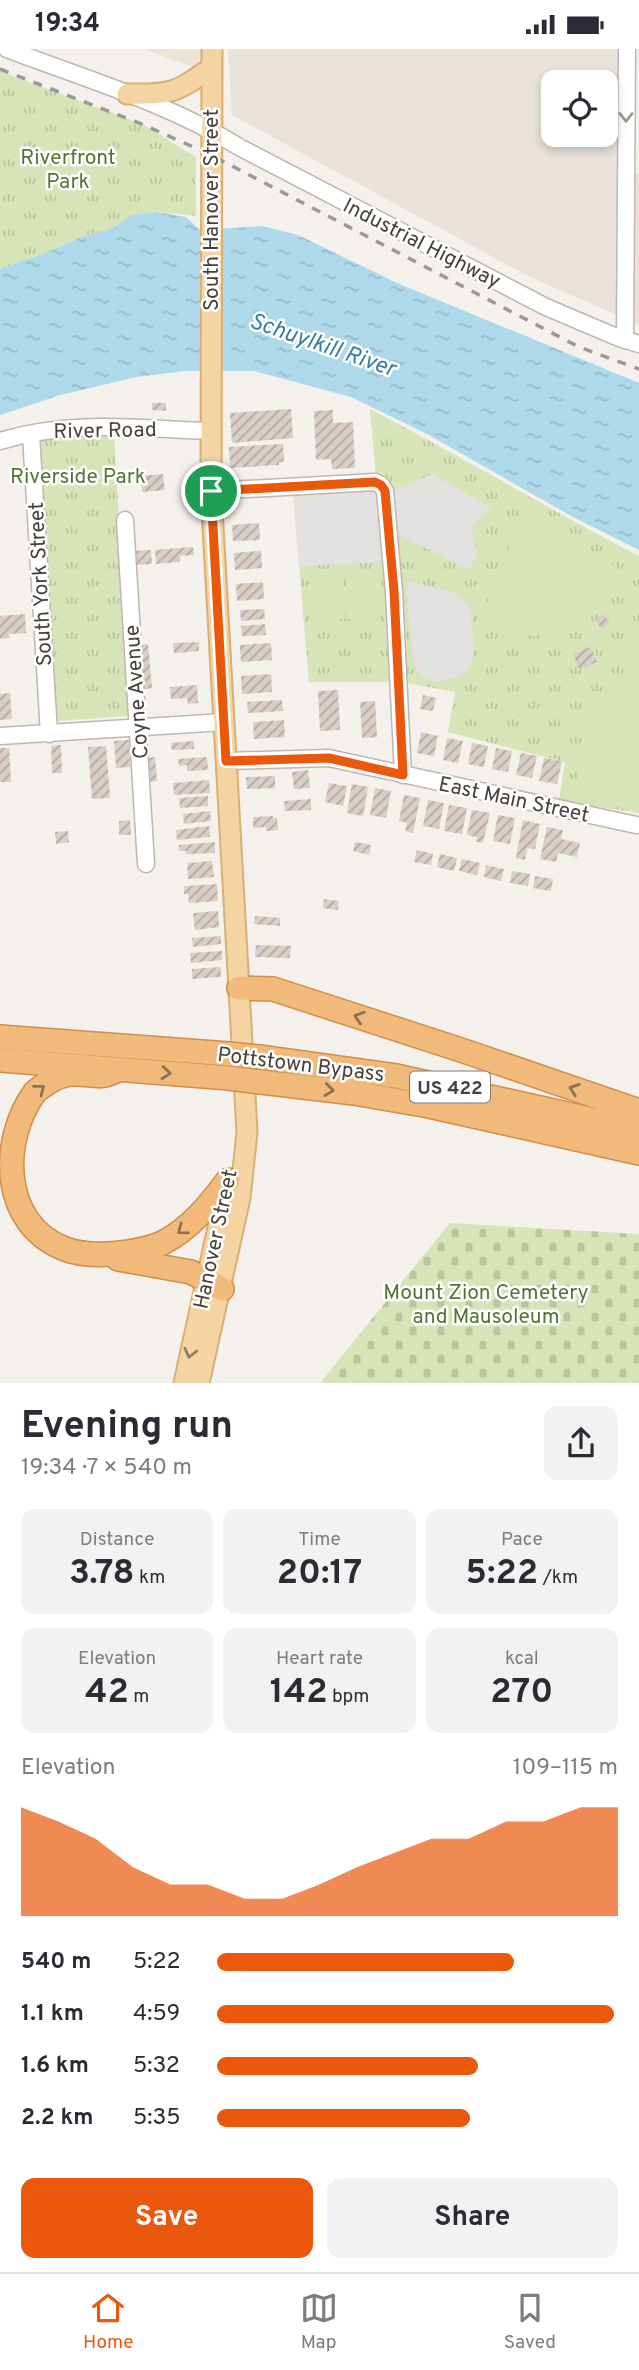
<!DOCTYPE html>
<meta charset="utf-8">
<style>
body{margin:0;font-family:Overpass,sans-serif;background:#f2f2f3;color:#2b2b33;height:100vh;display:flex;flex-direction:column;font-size:26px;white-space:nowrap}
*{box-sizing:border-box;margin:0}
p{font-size:23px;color:#7c7c81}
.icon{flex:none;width:38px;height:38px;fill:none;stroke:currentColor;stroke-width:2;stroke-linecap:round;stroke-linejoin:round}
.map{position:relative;height:1334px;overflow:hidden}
.details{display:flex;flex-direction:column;background:#fff;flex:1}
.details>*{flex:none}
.tools{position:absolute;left:541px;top:21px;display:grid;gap:14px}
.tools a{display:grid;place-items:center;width:77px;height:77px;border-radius:14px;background:#fff;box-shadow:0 4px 10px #0003;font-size:35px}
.pin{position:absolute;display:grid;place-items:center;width:60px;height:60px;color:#fff;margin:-30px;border:4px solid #fff;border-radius:50%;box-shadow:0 2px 7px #0007}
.round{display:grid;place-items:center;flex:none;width:74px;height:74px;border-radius:14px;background:#f2f2f3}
.summary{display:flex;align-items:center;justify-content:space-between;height:119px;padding:0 21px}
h1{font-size:38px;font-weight:700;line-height:52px}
.stats{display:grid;grid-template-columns:repeat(3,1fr);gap:10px;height:119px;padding:7px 21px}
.stats div{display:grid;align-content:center;border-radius:14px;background:#f2f2f3;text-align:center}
.stats b{font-size:35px;font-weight:700}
.stats small{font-size:19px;font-weight:400}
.stats p{font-size:19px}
.chart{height:196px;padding:14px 21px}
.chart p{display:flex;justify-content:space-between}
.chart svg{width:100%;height:126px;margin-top:7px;fill:#ea580c;opacity:.7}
.button{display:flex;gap:14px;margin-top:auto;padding:14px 21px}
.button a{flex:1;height:80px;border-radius:14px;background:#ea580c;color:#fff;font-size:28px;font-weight:700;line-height:80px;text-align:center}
.button a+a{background:#f2f2f3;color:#2b2b33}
ul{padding:0 21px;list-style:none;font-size:23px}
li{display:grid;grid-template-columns:112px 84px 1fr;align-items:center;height:52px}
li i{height:18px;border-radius:9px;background:#ea580c}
.status{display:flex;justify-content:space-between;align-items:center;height:49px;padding:0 35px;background:#fff;direction:ltr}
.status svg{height:19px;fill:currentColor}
.tabs{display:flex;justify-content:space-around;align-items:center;height:98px;border-top:2px solid #e1e1e2;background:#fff;font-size:19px;color:#7c7c81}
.tabs a{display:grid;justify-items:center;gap:4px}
.tabs .current{color:#ea580c}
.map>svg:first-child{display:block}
.residential{fill:#e8e2da;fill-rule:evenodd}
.education{fill:#ece3d7}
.cemetery{fill:url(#cemetery-stones)}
.park{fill:url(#park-tufts)}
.garden{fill:#d6e4b8}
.parking{fill:#e3e1df}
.water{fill:url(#water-ripples)}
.building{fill:url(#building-hatch)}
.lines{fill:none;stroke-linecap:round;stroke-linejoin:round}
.minor-casing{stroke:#bfb7af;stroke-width:19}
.major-casing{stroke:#daae74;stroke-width:23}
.highway-casing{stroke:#d08e4a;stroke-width:26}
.minor{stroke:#fff;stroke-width:16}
.major{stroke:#f5d4a3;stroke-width:19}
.highway{stroke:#f1ba7a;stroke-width:23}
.rail{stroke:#999;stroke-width:3.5;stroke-dasharray:9 9;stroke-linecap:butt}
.highway-bridge-casing{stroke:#d08e4a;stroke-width:26;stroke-linecap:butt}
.highway-bridge{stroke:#f1ba7a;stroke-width:23}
.oneway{stroke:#9a9693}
.oneway2{stroke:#8c7154}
.oneway3{stroke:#8d7c64}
.route-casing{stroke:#fff;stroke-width:14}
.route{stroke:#ea580c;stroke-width:9}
.labels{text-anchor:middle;stroke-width:5;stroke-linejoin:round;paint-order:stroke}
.shield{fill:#fff;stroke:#7f7a75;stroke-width:2}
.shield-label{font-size:19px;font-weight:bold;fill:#48413a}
.park-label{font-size:21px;fill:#547532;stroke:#fff}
.street-label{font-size:21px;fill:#48413a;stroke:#fff}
.water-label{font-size:23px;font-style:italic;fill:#387e9c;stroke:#fff}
</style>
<div class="status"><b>19:34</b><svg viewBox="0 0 49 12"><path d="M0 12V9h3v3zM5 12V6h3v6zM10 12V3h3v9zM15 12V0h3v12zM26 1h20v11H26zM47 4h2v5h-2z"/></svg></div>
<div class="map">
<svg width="639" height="1334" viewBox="0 0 639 1334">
<defs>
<pattern id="cemetery-stones" width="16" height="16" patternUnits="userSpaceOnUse" patternTransform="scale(1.75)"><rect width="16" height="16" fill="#d6e4b8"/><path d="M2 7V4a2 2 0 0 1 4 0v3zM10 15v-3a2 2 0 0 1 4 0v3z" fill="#b9c59f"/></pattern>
<pattern id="park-tufts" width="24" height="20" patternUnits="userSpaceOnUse" patternTransform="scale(1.75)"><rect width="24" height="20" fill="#d6e4b8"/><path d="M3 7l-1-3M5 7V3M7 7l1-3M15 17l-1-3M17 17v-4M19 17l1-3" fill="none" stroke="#b9c59f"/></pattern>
<pattern id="water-ripples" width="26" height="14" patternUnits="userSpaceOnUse" patternTransform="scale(1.75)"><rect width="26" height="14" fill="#aed9ea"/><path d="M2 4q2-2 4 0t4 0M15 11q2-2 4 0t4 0" fill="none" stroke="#97bbc9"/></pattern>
<pattern id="building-hatch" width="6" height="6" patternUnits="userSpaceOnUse" patternTransform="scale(1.75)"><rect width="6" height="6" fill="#d8cec5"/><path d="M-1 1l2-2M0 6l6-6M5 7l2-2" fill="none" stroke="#b1a9a1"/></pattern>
</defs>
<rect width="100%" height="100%" fill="#f4f0eb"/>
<path class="residential" d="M 228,0 L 618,0 L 620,124 L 639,124 L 639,276 L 528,227 L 232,66 ZM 553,33 L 606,33 L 606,86 L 553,86 Z"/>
<path class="education" d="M 144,0 L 203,0 L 203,22 Z"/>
<path class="cemetery" d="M 450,1174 L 639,1185 L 639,1334 L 320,1334 Z"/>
<g class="park">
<path d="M 0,22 L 144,76 L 196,108 L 196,167 L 156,163 L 132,166 L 111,180 L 81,188 L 48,203 L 0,220 Z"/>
<path d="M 370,360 C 461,407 548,460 639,507 L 639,764 L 559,752 L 565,713 L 448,683 L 455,643 L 400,633 L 309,633 L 293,445 L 377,438 Z"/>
<path d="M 114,383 L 130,667 L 56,672 L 38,391 Z"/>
</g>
<g class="garden">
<path d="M 532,470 L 621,521 C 610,557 572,589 533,587 C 514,586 498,575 483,564 L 519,474 Z"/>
<path d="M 371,520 L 374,569 L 348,570 L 345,521 Z"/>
<path d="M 343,521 L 345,570 L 319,571 L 317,522 Z"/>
<path d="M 639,583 L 639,649 L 620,641 Z"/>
<path d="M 595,646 L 639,656 L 639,756 L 619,754 L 610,758 L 574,750 Z"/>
</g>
<g class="parking">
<path d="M 433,425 L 492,460 L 471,476 L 477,505 L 469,520 L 397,485 L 392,442 Z"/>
<path d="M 377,438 L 384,513 L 299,517 L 293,445 Z"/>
<path d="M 408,532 L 457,544 L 471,560 L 474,605 L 469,618 L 460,627 L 437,633 L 423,628 L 416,620 L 413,607 L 406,541 Z"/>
</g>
<path class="water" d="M 156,163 L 186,168 L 200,181 L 262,177 L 298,186 L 397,234 L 639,334 L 639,501 L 571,467 L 427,385 L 351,348 L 254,322 L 185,322 L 136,328 L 57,347 L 0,366 L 0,220 L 48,203 L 81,188 L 111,180 L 132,166 Z"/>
<g class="building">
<path d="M 152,354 L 166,354 L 166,362 L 152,361 Z"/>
<path d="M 291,360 L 293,389 L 232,394 L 230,364 Z"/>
<path d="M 333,361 L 333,374 L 353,373 L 355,419 L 332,420 L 331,410 L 316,411 L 314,362 Z"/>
<path d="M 283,395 L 284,413 L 279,413 L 279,416 L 230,419 L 229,398 Z"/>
<path d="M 163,425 L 165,441 L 142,443 L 141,427 Z"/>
<path d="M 259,474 L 260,491 L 233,492 L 232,476 Z"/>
<path d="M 193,498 L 194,506 L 180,507 L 180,513 L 156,515 L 155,501 Z"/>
<path d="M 151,501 L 152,515 L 132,516 L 131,502 Z"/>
<path d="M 261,502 L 262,519 L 235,521 L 234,504 Z"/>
<path d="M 263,533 L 264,550 L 237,552 L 236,535 Z"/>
<path d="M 264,560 L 265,570 L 241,572 L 240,561 Z"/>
<path d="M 25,565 L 26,584 L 9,585 L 9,589 L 0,590 L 0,567 Z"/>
<path d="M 603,565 L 610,573 L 602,580 L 595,571 Z"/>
<path d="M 265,575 L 266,586 L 242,587 L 241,577 Z"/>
<path d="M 199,593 L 199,602 L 174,604 L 173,594 Z"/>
<path d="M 271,594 L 272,611 L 241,613 L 240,596 Z"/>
<path d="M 148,595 L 152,639 L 141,641 L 137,596 Z"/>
<path d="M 590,598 L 597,613 L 579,620 L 573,605 Z"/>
<path d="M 271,625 L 272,643 L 242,645 L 241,627 Z"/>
<path d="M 197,636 L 198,654 L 188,655 L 187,649 L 171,650 L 170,638 Z"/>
<path d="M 338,641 L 340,681 L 320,682 L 318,642 Z"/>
<path d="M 10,644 L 12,670 L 0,671 L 0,645 Z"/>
<path d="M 423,646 L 436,649 L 433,662 L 420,660 Z"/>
<path d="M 282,651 L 283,662 L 248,664 L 247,653 Z"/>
<path d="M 375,652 L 377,688 L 362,689 L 360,653 Z"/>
<path d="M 284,671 L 285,688 L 254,690 L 253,673 Z"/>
<path d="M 421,683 L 438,687 L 434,707 L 417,704 Z"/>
<path d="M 447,689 L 463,692 L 458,714 L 443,711 Z"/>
<path d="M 129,691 L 130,718 L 116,719 L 114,692 Z"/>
<path d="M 194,692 L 194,700 L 172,701 L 171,694 Z"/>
<path d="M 472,694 L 488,697 L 484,718 L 468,715 Z"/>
<path d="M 61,696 L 62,724 L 52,724 L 51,697 Z"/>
<path d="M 106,697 L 110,749 L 92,750 L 88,698 Z"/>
<path d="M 0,699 L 9,699 L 11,733 L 0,733 Z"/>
<path d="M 496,699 L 512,702 L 508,723 L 492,720 Z"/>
<path d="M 521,704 L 537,707 L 532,729 L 516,726 Z"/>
<path d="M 155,708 L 157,732 L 147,733 L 146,709 Z"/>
<path d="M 207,708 L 208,721 L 187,722 L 187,716 L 179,717 L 178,710 Z"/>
<path d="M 544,709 L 562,712 L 557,735 L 539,732 Z"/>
<path d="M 308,721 L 310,739 L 294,740 L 292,723 Z"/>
<path d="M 275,727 L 275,739 L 247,740 L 246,728 Z"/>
<path d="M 209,731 L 210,744 L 174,746 L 173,734 Z"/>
<path d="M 329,734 L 347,737 L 343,757 L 325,753 Z"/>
<path d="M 352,735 L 368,738 L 363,767 L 347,764 Z"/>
<path d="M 375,739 L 391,742 L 386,769 L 370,766 Z"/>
<path d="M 404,746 L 420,749 L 413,784 L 405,782 L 407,774 L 399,772 Z"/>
<path d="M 208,747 L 208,757 L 180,759 L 179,749 Z"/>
<path d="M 311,750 L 311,761 L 285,762 L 284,752 Z"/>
<path d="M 428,751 L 444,754 L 439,780 L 423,777 Z"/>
<path d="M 449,756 L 467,759 L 462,785 L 444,782 Z"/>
<path d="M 472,761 L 490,764 L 483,794 L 476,793 L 477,788 L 467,786 Z"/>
<path d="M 210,762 L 211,772 L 184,775 L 183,765 Z"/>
<path d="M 498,766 L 515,769 L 510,795 L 493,792 Z"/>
<path d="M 273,767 L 273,769 L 277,769 L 278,781 L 266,782 L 266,778 L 253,779 L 253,768 Z"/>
<path d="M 130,771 L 131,786 L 119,786 L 119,772 Z"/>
<path d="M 523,771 L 540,775 L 535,800 L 527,799 L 525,811 L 516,809 Z"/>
<path d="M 209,777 L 210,788 L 177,791 L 176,781 Z"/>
<path d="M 547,778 L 563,781 L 561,790 L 580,794 L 577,808 L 558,804 L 556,813 L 540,810 Z"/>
<path d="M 68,782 L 69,793 L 56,795 L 55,783 Z"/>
<path d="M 215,793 L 215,804 L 186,805 L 186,802 L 179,802 L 179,796 Z"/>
<path d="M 355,793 L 371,796 L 369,806 L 353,802 Z"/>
<path d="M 417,801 L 433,805 L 431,816 L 414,813 Z"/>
<path d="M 440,805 L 457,809 L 454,822 L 437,818 Z"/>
<path d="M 462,810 L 480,814 L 477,826 L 459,822 Z"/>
<path d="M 212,812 L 214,828 L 188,830 L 187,814 Z"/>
<path d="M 486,816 L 504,820 L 501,832 L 484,828 Z"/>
<path d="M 512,822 L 530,825 L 528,837 L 510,834 Z"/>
<path d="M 535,827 L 553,830 L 551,842 L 533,839 Z"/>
<path d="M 217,835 L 218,852 L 189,854 L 188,845 L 184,845 L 184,837 Z"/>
<path d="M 324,850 L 339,852 L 338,861 L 323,859 Z"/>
<path d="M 218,862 L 219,878 L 195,881 L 193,864 Z"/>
<path d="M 255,867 L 280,869 L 280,877 L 254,875 Z"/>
<path d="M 221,887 L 221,895 L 193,898 L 192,889 Z"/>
<path d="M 256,896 L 291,897 L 290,909 L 255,908 Z"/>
<path d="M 222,902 L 222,911 L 191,914 L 190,904 Z"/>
<path d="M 221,918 L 221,928 L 192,930 L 192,920 Z"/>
</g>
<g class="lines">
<g class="minor-casing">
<g id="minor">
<path d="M 7,0 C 86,30 168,54 241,99 L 546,258 L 619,289 L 639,295"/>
<path d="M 625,291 L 627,0"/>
<path d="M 31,385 L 49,685"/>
<path d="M 0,392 C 71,370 139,380 211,382"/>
<path d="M 211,442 L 375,433 L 381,436 L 385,442 L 394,543 L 403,726"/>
<path d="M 125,471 L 146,815"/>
<path d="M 0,687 L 224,673"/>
<path d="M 226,712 L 329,709 L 636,776"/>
</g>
</g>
<g class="major-casing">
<g id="major">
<path d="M 127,45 C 171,46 175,44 211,19"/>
<path d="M 184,1334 L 228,1133"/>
<path d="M 199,1334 L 240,1149 L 247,1083 L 211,442 L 212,0"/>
</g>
</g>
<g class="highway-casing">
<g id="highway">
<path d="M 239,939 L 273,940 L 464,1002 L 639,1062"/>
<path d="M 0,988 L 229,1005"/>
<path d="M 259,1008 L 396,1027 L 639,1081"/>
<path d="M 0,1011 L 229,1029"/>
<path d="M 119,1020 C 99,1032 94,1024 73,1025 C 59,1025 46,1034 35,1043 C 0,1091 0,1175 65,1200 C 83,1207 109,1206 128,1203 C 140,1201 153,1199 164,1193 C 191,1179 210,1155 228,1131"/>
<path d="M 261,1033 L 354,1044 L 429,1057 L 639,1104"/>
<path d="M 118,1210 L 191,1223 L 222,1240"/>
</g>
</g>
<use href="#minor" class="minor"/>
<use href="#major" class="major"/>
<use href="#highway" class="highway"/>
<path class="rail" d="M 0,20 L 144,76 L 211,106 L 579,298 L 639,320"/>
<g class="highway-bridge-casing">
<g id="highway-bridge">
<path d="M 229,1005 L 259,1008"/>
<path d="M 229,1029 L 261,1033"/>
</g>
</g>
<use href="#highway-bridge" class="highway-bridge"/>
</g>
<defs><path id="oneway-chevron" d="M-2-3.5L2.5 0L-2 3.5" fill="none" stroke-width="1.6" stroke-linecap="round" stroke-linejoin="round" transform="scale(1.75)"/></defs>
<use class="oneway" href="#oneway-chevron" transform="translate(626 68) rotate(90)"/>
<g class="oneway2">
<use href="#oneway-chevron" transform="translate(359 968) rotate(-162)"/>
<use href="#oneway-chevron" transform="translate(166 1024) rotate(5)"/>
<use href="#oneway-chevron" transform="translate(40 1040) rotate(-38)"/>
<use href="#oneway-chevron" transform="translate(574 1040) rotate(-161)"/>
<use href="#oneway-chevron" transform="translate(329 1041) rotate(7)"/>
<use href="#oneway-chevron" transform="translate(182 1181) rotate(143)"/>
</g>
<use class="oneway3" href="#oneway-chevron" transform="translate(190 1304) rotate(103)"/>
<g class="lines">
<g class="route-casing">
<path id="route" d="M 375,433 L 381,436 L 385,442 L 394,542 L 403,726 L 329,709 L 226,712 L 211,442 Z"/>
</g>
<use href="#route" class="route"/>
</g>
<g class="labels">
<rect class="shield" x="410" y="1022.5" width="80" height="31" rx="5"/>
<g class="shield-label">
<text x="450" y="1045">US 422</text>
</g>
<g class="park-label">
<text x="68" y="115">Riverfront<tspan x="68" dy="24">Park</tspan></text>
<text x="78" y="434">Riverside Park</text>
<text x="486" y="1250">Mount Zion Cemetery<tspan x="486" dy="24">and Mausoleum</tspan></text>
</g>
<g class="street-label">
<text transform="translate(211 161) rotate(-90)" y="7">South Hanover Street</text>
<text transform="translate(422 194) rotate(27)" y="7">Industrial Highway</text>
<text transform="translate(105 381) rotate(-1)" y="7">River Road</text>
<text transform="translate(40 535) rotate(-93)" y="7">South York Street</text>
<text transform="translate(136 643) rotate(-94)" y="7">Coyne Avenue</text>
<text transform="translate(514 750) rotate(12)" y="7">East Main Street</text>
<text transform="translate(301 1015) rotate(7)" y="7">Pottstown Bypass</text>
<text transform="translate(215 1190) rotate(-78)" y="7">Hanover Street</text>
</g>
<g class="water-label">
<text transform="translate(323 295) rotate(19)" y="8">Schuylkill River</text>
</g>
</g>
</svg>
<div class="tools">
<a><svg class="icon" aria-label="locate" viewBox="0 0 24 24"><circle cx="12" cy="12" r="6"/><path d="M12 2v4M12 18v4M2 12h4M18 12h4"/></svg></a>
</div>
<div class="pin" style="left:211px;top:442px;background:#1e9e55"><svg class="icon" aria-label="arrive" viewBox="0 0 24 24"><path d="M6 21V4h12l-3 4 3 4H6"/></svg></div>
</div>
<section class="details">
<div class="summary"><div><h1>Evening run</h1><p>19:34 · 7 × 540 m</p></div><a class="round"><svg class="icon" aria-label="share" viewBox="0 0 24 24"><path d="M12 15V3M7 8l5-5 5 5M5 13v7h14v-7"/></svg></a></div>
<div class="stats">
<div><p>Distance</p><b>3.78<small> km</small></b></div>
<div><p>Time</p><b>20:17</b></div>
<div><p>Pace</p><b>5:22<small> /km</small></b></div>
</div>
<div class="stats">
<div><p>Elevation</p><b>42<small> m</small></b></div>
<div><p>Heart rate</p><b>142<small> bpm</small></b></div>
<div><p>kcal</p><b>270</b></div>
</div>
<div class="chart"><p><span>Elevation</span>109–115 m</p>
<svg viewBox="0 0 160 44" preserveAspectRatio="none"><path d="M0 44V6L10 11L20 17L30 27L40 33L50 33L60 38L70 38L80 33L90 27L100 22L110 17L120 17L130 11L140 11L150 6L160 6V44z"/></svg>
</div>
<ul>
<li><b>540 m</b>5:22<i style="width:74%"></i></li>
<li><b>1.1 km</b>4:59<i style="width:99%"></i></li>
<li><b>1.6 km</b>5:32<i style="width:65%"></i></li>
<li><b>2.2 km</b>5:35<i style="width:63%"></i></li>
</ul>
<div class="button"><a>Save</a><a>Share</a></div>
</section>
<nav class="tabs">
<a class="current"><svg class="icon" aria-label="home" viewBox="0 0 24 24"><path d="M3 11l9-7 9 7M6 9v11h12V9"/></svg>Home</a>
<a><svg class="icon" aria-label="map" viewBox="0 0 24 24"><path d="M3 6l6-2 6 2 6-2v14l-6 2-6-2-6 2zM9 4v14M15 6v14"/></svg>Map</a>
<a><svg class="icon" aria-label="saved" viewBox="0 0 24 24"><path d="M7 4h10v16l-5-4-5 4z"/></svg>Saved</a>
</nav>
